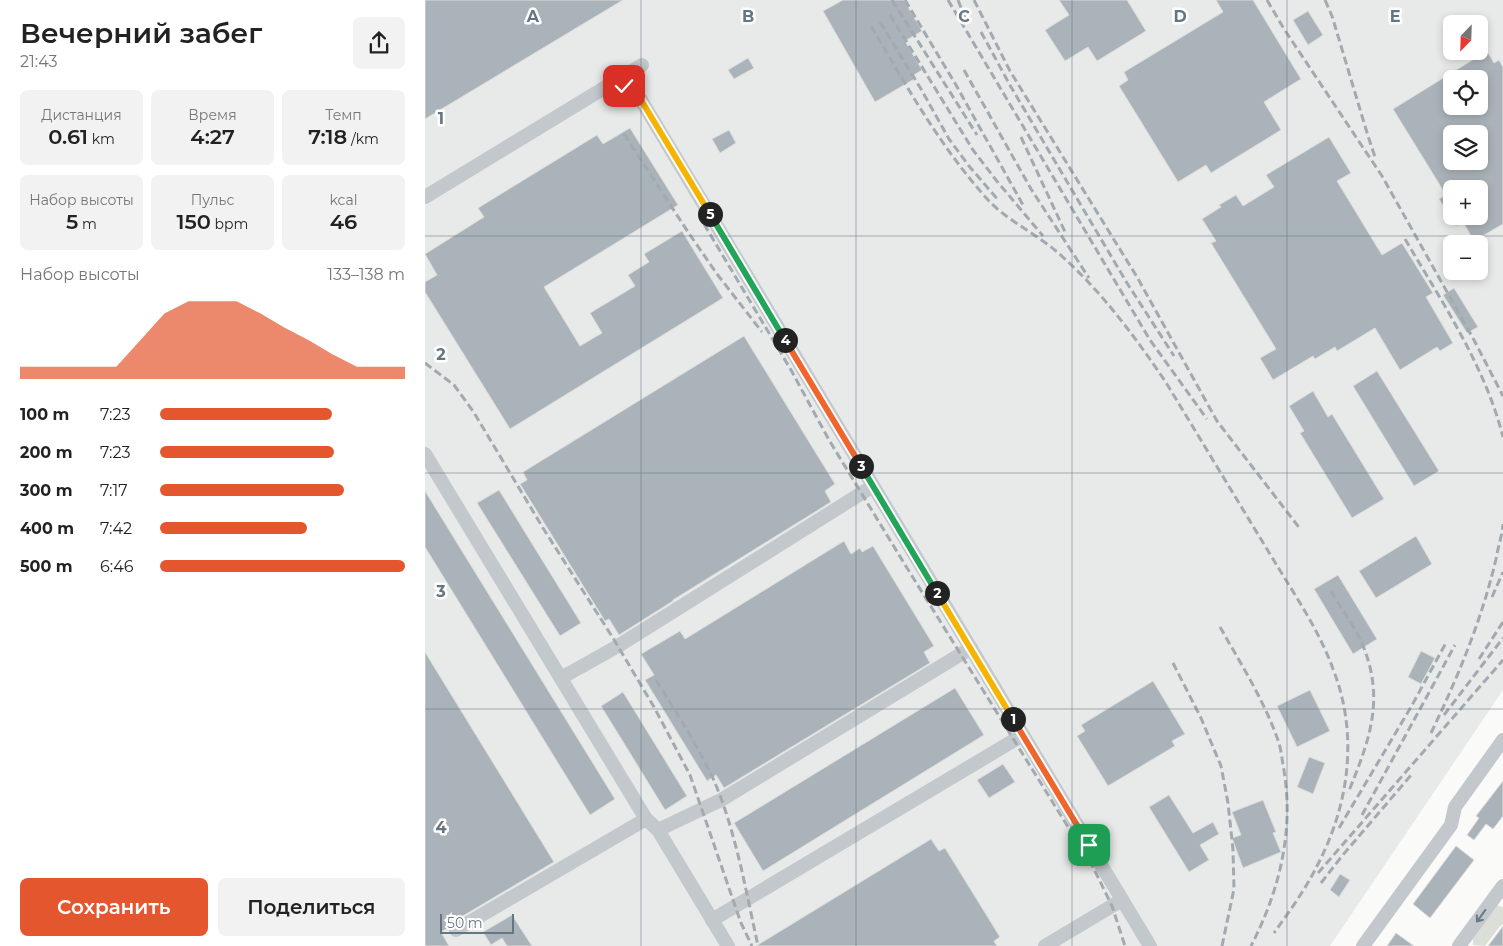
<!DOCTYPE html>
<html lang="ru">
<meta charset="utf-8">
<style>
body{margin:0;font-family:Montserrat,sans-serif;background:#f2f2f2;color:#222;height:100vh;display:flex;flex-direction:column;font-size:19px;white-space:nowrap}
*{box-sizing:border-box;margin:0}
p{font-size:16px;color:#767676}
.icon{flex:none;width:28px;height:28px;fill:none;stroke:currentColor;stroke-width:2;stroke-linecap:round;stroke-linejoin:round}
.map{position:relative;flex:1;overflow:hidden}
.side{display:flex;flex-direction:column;background:#fff;width:425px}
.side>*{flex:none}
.needle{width:32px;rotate:203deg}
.controls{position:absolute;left:1018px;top:15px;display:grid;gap:10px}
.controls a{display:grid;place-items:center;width:45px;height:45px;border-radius:8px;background:#fff;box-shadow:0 2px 8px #0003;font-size:25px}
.scale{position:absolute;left:15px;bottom:12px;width:74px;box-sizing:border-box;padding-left:5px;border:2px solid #657683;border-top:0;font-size:14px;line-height:18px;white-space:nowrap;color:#657683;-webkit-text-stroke:4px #fff;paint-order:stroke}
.pin{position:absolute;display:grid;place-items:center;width:42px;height:42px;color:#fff;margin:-21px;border-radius:10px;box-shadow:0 2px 8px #0006}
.km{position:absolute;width:25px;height:25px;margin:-12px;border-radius:50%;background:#222;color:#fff;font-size:14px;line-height:25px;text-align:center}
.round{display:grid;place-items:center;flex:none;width:52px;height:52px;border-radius:8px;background:#f2f2f2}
.headline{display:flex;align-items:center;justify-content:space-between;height:85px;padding:0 20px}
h1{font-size:28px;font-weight:600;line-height:38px}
.metrics{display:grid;grid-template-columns:repeat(3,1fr);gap:8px;height:85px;padding:5px 20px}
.metrics div{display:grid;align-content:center;border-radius:8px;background:#f2f2f2;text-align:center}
.metrics b{font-size:21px;font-weight:600}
.metrics small{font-size:14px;font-weight:400}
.metrics p{font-size:14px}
.chart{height:140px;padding:10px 20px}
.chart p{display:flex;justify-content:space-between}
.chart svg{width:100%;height:90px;margin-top:5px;fill:#e4572e;opacity:.7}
.cta{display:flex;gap:10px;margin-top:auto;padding:10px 20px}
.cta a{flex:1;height:58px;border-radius:8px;background:#e4572e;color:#fff;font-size:20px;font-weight:600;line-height:58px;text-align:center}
.cta a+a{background:#f2f2f2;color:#222}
ul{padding:0 20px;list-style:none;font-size:16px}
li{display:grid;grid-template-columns:80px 60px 1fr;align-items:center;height:38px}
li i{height:12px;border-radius:6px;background:#e4572e}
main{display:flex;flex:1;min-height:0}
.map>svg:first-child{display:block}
.built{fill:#e8e9e9;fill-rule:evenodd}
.green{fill:#dadfd7}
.building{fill:#aab3b9;stroke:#dcdcda;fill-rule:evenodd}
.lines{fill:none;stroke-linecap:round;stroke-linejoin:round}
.minor{stroke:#c3c8cc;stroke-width:14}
.rail{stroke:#a2aab0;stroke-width:3;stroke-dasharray:8 4;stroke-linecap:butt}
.oneway{stroke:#6a7a87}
.split-1-casing{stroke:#fff;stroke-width:10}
.split-2-casing{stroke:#fff;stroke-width:10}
.split-3-casing{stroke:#fff;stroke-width:10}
.split-4-casing{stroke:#fff;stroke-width:10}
.split-5-casing{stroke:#fff;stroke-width:10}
.split-6-casing{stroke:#fff;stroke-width:10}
.split-1{stroke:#f0652b;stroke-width:6}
.split-2{stroke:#f5b400;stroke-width:6}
.split-3{stroke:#22a559;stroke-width:6}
.split-4{stroke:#f0652b;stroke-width:6}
.split-5{stroke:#22a559;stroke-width:6}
.split-6{stroke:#f5b400;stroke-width:6}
.grid{fill:none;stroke:#657683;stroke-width:1;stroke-opacity:0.55}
.grid-label{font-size:16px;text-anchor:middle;font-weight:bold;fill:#657683;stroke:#fff;stroke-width:5;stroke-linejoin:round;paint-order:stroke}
</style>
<main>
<section class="side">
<div class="headline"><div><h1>Вечерний забег</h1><p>21:43</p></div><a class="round"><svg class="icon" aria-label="share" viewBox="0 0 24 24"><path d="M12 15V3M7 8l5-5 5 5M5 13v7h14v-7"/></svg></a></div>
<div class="metrics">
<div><p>Дистанция</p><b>0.61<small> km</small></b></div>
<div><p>Время</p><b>4:27</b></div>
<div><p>Темп</p><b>7:18<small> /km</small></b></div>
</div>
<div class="metrics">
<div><p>Набор высоты</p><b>5<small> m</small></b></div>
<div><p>Пульс</p><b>150<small> bpm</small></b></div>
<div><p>kcal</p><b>46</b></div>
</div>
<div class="chart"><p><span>Набор высоты</span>133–138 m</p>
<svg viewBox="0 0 160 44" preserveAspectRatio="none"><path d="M0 44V38L10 38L20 38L30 38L40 38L50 25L60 12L70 6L80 6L90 6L100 12L110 19L120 25L130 32L140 38L150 38L160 38V44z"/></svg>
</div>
<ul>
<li><b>100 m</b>7:23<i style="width:70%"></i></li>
<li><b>200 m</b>7:23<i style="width:71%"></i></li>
<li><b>300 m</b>7:17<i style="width:75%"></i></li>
<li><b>400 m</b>7:42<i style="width:60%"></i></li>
<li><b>500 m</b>6:46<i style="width:100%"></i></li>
</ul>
<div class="cta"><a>Сохранить</a><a>Поделиться</a></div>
</section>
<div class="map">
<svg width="1078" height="946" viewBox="0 0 1078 946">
<rect width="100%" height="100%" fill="#fafaf8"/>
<path class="built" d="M 0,0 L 1078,0 L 1078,690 L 905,946 L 0,946 ZM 1026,24 L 1054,24 L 1054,51 L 1026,51 ZM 1026,79 L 1054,79 L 1054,106 L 1026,106 ZM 1026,134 L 1054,134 L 1054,161 L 1026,161 ZM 1026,189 L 1054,189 L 1054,216 L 1026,216 ZM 1026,244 L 1054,244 L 1054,271 L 1026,271 Z"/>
<path class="green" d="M 1070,905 L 1078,907 L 1078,925 L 1076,925 L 1060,946 L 1048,945 L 1048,933 Z"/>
<g class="building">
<path d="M 0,0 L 198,0 L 0,119 Z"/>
<path d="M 418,0 L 479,0 L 497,31 L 480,41 L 497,70 L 489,75 L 491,78 L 450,102 L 398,11 Z"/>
<path d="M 634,0 L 702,0 L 721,31 L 672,61 L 663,47 L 640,61 L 620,30 L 644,15 Z"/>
<path d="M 791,0 L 828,0 L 876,79 L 839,102 L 856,130 L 786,173 L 781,165 L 753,182 L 694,86 L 703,80 L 699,72 L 798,12 Z"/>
<path d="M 883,11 L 898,35 L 883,45 L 868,20 Z"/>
<path d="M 1062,51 L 1069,63 L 1074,60 L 1078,67 L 1078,224 L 1049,241 L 1038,222 L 1031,226 L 1014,199 L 1021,195 L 968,109 ZM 1026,79 L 1054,79 L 1054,106 L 1026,106 ZM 1026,134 L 1054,134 L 1054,161 L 1026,161 ZM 1026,189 L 1054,189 L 1054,216 L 1026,216 Z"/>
<path d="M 323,58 L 329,68 L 309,79 L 303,70 Z"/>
<path d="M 205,128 L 253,205 L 119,287 L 155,346 L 177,333 L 165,313 L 210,286 L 203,275 L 224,262 L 219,254 L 257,231 L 298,298 L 85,429 L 0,292 L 0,282 L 12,275 L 0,254 L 59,217 L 53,208 L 172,135 L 178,144 Z"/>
<path d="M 304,130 L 311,143 L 295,153 L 287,139 Z"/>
<path d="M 904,137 L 926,173 L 912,181 L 957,255 L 977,243 L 1008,293 L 1001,297 L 1028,343 L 1015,351 L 1012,347 L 975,370 L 950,328 L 912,351 L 910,347 L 890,359 L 888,356 L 848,380 L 835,358 L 851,349 L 786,243 L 791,241 L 777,219 L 796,207 L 794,205 L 811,195 L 818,206 L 849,187 L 841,175 Z"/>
<path d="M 1029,288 L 1053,327 L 1042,333 L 1018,295 Z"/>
<path d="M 319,336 L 410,484 L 400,491 L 406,502 L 248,600 L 248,601 L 194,635 L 184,619 L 180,621 L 95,484 L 102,480 L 98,472 Z"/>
<path d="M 952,371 L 1014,471 L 989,486 L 928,386 Z"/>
<path d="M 888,391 L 903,417 L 907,414 L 959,499 L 927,518 L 875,433 L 879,431 L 864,406 Z"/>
<path d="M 74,490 L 156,623 L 135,636 L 52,503 Z"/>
<path d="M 0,491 L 190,799 L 165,815 L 0,547 Z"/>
<path d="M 991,536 L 1007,564 L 951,598 L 934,571 Z"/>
<path d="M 419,541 L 426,554 L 435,548 L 437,552 L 448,546 L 509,646 L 499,652 L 505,663 L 299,788 L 291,775 L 282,781 L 220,680 L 229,675 L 216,654 L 255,631 L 260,639 Z"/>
<path d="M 913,575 L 952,639 L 928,654 L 889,589 Z"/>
<path d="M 996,651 L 1010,658 L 996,684 L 983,677 Z"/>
<path d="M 0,652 L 129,862 L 26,923 L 23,928 L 16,932 L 24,946 L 0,946 Z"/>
<path d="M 728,681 L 760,734 L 747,741 L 750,746 L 683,786 L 652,736 L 660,731 L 656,725 Z"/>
<path d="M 530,688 L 559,735 L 338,871 L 309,823 Z"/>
<path d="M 885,690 L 905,731 L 872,747 L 852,706 Z"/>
<path d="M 198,692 L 262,796 L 240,810 L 176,706 Z"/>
<path d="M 884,757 L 900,763 L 888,794 L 872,787 Z"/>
<path d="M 578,764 L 590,782 L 564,798 L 552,780 Z"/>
<path d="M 1078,781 L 1078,816 L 1068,829 L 1061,824 L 1049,840 L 1042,835 L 1054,818 L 1051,816 Z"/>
<path d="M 744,795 L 768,833 L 788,822 L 794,834 L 775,845 L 784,860 L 764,872 L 724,807 Z"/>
<path d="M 838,800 L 851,832 L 848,833 L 856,852 L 818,868 L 807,838 L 816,835 L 807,812 Z"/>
<path d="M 506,839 L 514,851 L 520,848 L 575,937 L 569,941 L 572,946 L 331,946 Z"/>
<path d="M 1031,846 L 1049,860 L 1005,918 L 988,904 Z"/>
<path d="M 915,874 L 925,880 L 914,897 L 905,890 Z"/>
<path d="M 87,915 L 107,946 L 82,946 L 77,938 L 66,945 L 58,932 Z"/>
<path d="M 1078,926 L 1078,946 L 1063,946 Z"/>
<path d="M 971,933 L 989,946 L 962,946 Z"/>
</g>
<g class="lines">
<g class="minor">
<path d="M 189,82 L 199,86 L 216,100 L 725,946"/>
<path d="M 0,197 L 217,65"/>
<path d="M 0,454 L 221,819 L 233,830 L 303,946"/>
<path d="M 136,678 L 193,646 L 448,486"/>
<path d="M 233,830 L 296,800 L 546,648"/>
<path d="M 287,920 L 598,735"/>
<path d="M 31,930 L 221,819"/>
<path d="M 620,946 L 697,900"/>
<path d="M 938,946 L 1026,825 L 1030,807 L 1078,740"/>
<path d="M 1034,946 L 1078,886"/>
</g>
<g class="rail">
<path d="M 467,0 L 552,135"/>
<path d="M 480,0 L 531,85 L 598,205"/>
<path d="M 523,0 L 725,340 L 782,419"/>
<path d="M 533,0 L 540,18"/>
<path d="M 549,0 L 585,71 L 712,277 L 792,421 L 876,530"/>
<path d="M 842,0 L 859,29 L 957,176 L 1049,340 L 1078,396"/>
<path d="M 900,0 L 907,16 L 943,136 L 950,157"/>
<path d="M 465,15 L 548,150 L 571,180 L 618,236"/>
<path d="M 455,22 L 496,89 L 524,139 L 544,166 L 574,201"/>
<path d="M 446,26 C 482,87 516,148 564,201 C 582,220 611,234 631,251 C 674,288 708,334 740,381 C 776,440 812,500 848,559 C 869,594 894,630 908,669 C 934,735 924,805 892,866 C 880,890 864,912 849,933"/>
<path d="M 556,32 L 586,87 L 702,283 L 749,356"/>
<path d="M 539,70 L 606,189 L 664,278"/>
<path d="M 199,134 L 263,232 L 292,274 L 337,332"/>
<path d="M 596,137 L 641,234"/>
<path d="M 279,224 L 366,370 L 404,440 L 482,568 L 668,867 L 687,906 L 700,946"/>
<path d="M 980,239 C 1017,302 1060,366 1078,437"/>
<path d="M 0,363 L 29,385 L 48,411 L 118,528 L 188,638 L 229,707 L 265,775 L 316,923 L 327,946"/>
<path d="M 906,591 C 915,607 928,624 936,641 C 961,698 945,739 923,793"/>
<path d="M 1067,597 L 1078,572"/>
<path d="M 795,627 C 816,664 840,702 854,743 C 856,750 857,758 858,765 C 870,828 855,890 826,946"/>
<path d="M 1054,659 L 1078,622"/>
<path d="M 748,663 L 776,718 L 796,766 L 803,803 L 808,850 L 809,889 L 797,946"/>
<path d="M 231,680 C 251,712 271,743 287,776 C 310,827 321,891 333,946"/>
<path d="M 1019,715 L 1078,638"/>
<path d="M 1006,733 C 1033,677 1057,619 1071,559 C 1073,547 1077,536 1078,524"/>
<path d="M 937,815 L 1030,645"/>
<path d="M 914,828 L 986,707 L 1022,641"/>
<path d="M 893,873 L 1078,660"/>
<path d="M 896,883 L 917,856 L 987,774"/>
</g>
</g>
<defs><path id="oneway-shaft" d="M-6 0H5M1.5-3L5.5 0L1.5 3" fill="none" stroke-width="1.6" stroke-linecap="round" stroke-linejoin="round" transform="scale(1.25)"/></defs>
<use class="oneway" href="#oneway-shaft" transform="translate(1056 916) rotate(126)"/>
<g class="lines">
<g class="split-1-casing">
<path id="split-1" d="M 588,719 L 664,845"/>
</g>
<g class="split-2-casing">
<path id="split-2" d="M 512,593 L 588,719"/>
</g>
<g class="split-3-casing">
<path id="split-3" d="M 436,466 L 512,593"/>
</g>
<g class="split-4-casing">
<path id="split-4" d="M 360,340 L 436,466"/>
</g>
<g class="split-5-casing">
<path id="split-5" d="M 285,214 L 360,340"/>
</g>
<g class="split-6-casing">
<path id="split-6" d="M 199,86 L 216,100 L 285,214"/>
</g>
<use href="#split-1" class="split-1"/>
<use href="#split-2" class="split-2"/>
<use href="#split-3" class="split-3"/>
<use href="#split-4" class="split-4"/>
<use href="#split-5" class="split-5"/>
<use href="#split-6" class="split-6"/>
</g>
<path class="grid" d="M 216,0 L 216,946M 431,0 L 431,946M 647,0 L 647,946M 862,0 L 862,946M 0,236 L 1078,236M 0,473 L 1078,473M 0,709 L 1078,709"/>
<g class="grid-label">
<text x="108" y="22">A</text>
<text x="323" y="22">B</text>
<text x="539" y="22">C</text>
<text x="755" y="22">D</text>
<text x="970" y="22">E</text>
<text x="16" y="124">1</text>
<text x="16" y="360">2</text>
<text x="16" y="597">3</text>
<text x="16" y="833">4</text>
</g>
</svg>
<div class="controls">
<a><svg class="needle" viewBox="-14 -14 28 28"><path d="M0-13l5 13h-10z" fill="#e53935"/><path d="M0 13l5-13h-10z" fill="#767676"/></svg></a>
<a><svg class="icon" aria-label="locate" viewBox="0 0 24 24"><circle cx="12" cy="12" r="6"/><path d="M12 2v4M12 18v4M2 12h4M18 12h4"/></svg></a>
<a><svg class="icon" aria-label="layers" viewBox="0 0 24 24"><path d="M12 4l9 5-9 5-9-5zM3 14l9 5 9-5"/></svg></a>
<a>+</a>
<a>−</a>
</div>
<div class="scale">50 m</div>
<div class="pin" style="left:664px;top:845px;background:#1e9e55"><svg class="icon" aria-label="arrive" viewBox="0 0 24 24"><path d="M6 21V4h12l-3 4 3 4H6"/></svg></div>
<div class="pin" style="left:199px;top:86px;background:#d93025"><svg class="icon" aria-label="check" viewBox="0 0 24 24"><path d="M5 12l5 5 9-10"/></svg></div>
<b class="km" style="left:588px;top:719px">1</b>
<b class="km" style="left:512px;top:593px">2</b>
<b class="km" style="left:436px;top:466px">3</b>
<b class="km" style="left:360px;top:340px">4</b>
<b class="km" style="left:285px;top:214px">5</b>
</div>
</main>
